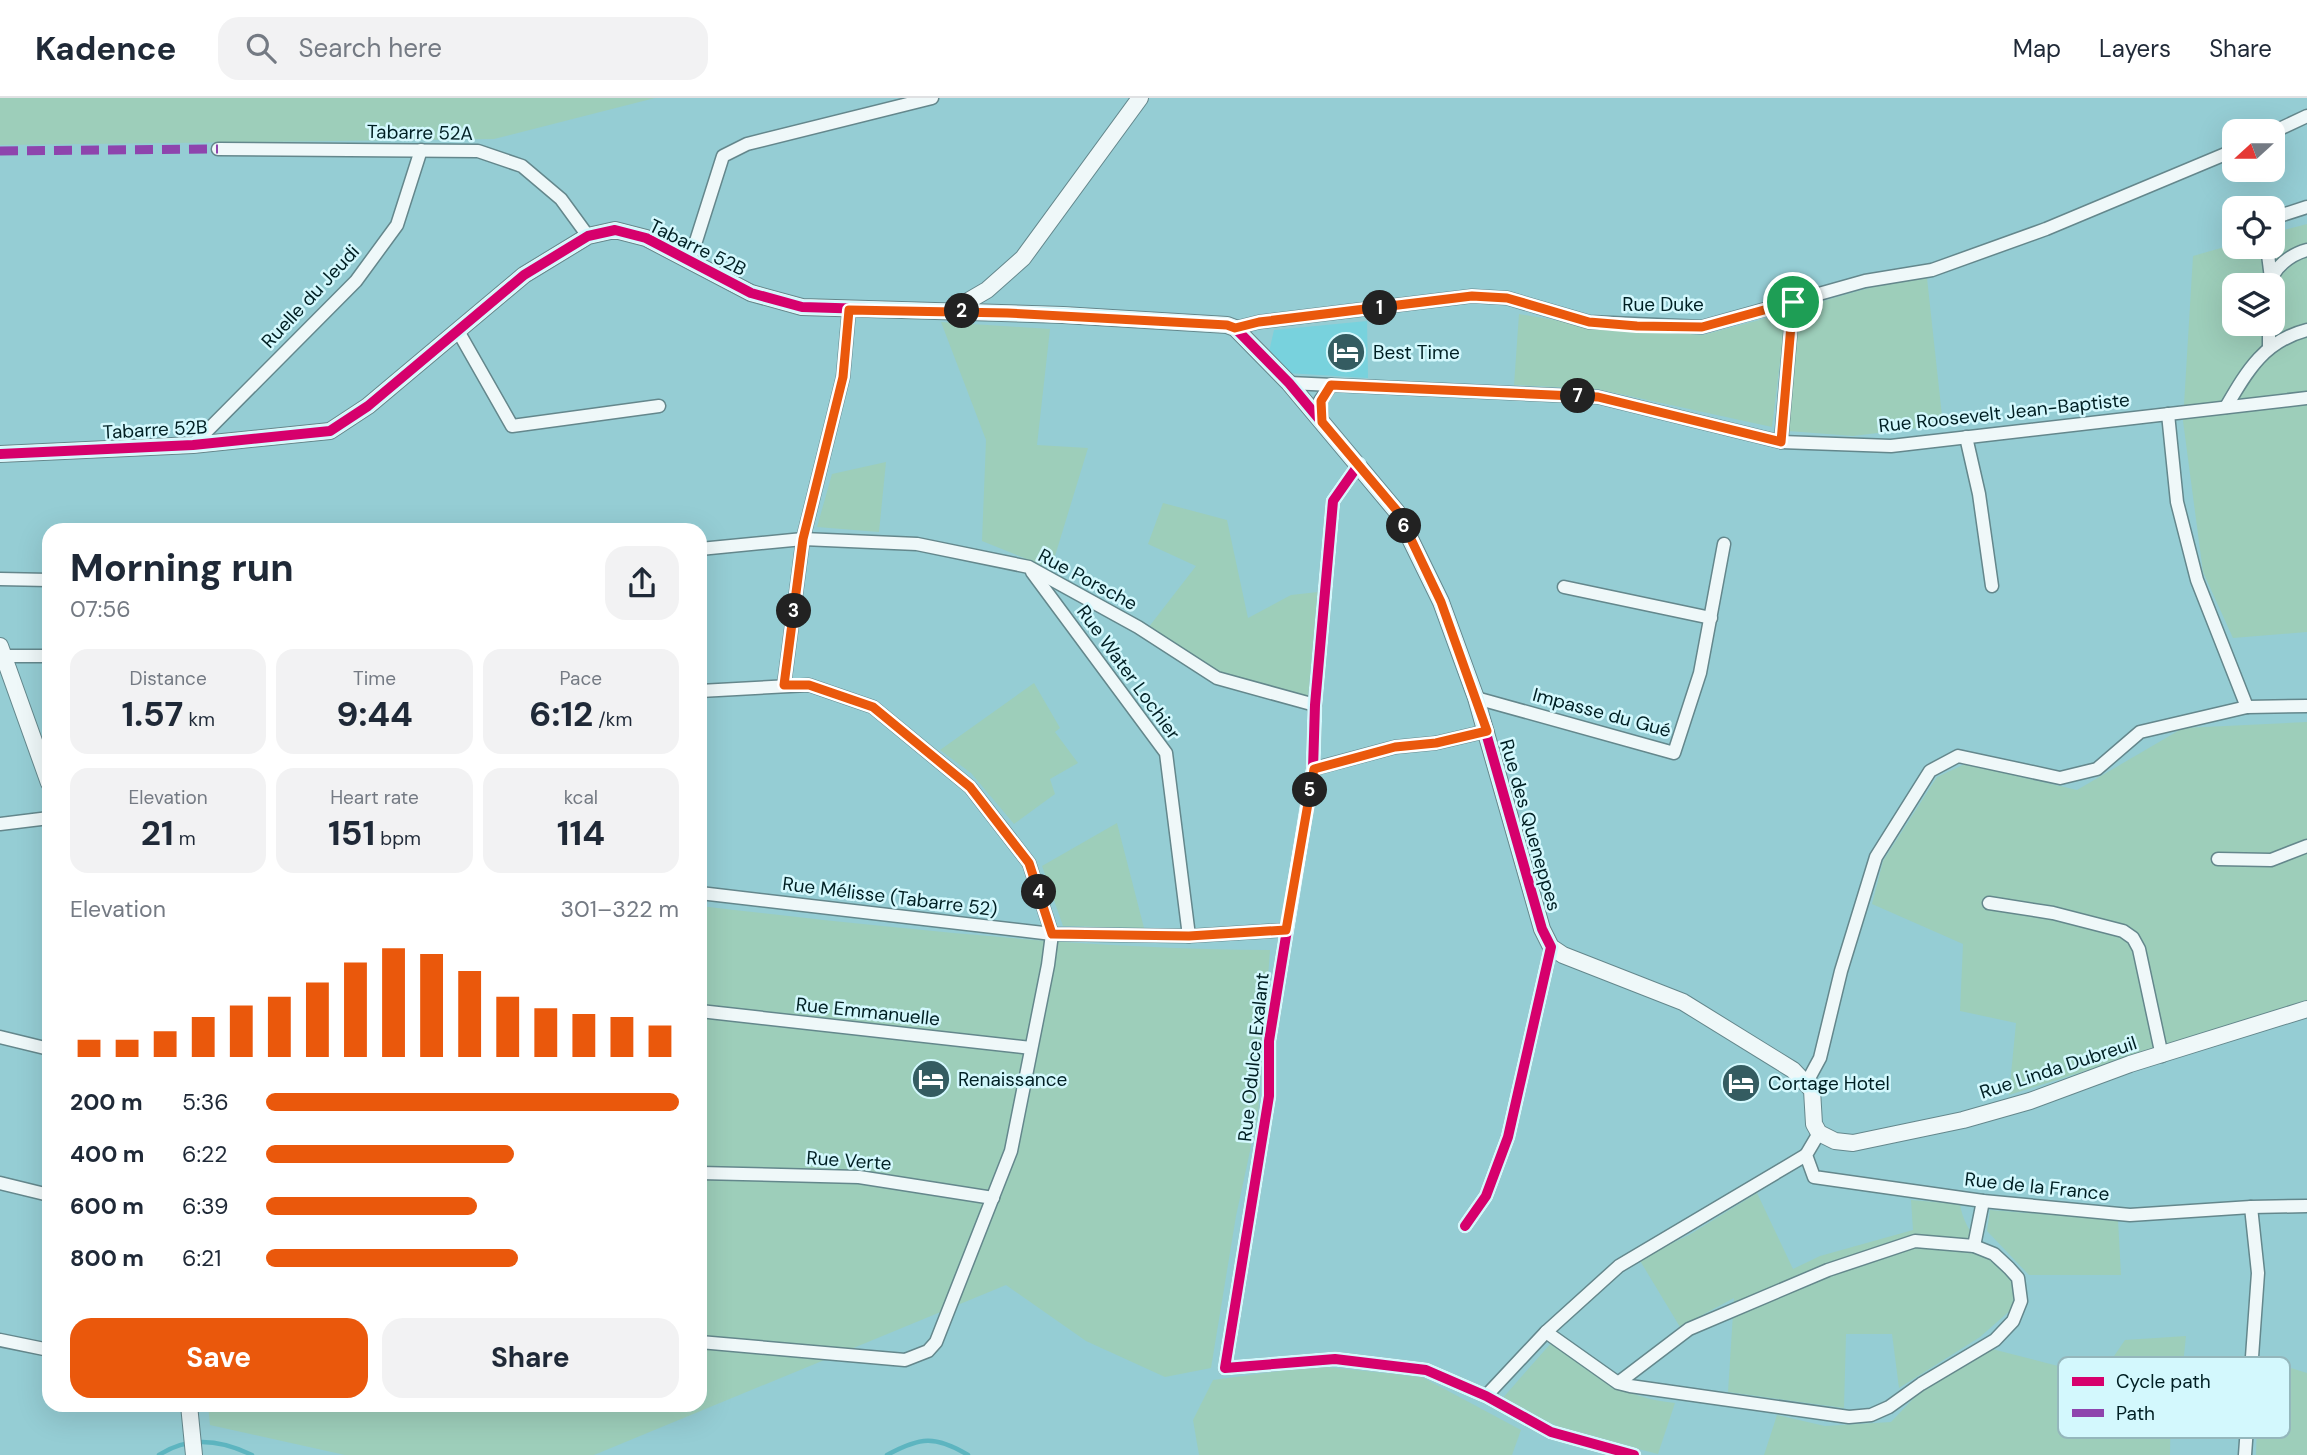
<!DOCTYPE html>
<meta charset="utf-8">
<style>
body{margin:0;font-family:"DM Sans",sans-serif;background:#f2f2f3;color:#1f2937;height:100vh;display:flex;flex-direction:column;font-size:26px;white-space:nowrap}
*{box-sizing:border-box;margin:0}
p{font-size:23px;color:#747a83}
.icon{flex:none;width:38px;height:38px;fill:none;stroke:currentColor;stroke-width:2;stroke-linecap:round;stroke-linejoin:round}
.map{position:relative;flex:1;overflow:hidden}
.sheet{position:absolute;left:42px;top:425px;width:665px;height:889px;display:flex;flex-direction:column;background:#fff;border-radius:21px;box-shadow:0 7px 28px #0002}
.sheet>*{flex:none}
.needle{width:46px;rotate:249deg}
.controls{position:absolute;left:2222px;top:21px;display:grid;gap:14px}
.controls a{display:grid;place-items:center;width:63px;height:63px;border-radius:14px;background:#fff;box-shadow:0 7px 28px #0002;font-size:35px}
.pin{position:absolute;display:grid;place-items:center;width:60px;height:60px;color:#fff;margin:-30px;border:4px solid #fff;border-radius:50%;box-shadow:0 2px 7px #0007}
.km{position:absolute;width:35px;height:35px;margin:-18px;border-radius:50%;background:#222;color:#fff;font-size:19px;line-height:35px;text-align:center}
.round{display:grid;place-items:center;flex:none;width:74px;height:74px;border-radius:21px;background:#f2f2f3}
.head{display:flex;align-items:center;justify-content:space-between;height:119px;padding:0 28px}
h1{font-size:38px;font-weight:700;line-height:52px}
.stats{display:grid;grid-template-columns:repeat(3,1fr);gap:10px;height:119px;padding:7px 28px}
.stats div{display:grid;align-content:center;border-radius:18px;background:#f2f2f3;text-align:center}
.stats b{font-size:35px;font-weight:700}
.stats small{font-size:19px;font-weight:400}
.stats p{font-size:19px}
.chart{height:196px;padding:14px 28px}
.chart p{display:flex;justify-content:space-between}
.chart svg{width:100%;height:126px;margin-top:7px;stroke:#ea580c;stroke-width:6}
.primary-button{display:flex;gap:14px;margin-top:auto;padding:14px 28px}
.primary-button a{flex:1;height:80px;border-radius:21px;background:#ea580c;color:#fff;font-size:28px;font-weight:700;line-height:80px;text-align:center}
.primary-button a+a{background:#f2f2f3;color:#1f2937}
ul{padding:0 28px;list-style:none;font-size:23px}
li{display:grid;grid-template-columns:112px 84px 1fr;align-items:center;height:52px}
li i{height:18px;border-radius:9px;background:#ea580c}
header{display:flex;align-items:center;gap:42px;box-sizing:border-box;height:98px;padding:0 35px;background:#fff;border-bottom:2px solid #e0e1e3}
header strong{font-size:33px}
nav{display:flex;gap:38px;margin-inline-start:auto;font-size:24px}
.search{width:490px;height:63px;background:#f2f2f3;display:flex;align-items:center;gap:18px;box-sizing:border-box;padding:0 24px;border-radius:21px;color:#747a83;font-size:26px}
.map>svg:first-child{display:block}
.built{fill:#78d2dd}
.grass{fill:#9dceba;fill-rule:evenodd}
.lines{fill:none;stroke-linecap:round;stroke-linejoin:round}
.stream{stroke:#5db5c0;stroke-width:4.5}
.minor-casing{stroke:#64878c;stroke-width:15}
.tertiary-casing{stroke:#64878c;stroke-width:18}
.minor{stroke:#eff8f9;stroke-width:12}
.tertiary{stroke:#eff8f9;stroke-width:16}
.quiet{stroke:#8e44ad;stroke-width:9;stroke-dasharray:18 9;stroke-linecap:butt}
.cycleway-casing{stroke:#d3f8fd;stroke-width:15}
.cycleway{stroke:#d6006c;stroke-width:10}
.route-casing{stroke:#fff;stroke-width:14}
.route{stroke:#ea580c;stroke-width:9}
.labels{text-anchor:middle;stroke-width:5;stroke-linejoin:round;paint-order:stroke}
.street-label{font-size:19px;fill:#001f23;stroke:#d3f8fd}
.poi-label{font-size:19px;fill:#001f23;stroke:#d3f8fd;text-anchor:start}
.key{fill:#d3f8fd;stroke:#94b7bc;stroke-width:2}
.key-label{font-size:19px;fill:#001f23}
</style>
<header>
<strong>Kadence</strong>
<div class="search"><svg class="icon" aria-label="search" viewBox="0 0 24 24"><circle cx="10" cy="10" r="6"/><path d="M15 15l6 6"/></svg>Search here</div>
<nav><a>Map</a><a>Layers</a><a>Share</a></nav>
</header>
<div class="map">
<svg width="2307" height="1357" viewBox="0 0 2307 1357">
<rect width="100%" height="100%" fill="#95cdd4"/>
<path class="built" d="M 1367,223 L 1368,280 L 1287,275 L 1269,254 L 1274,232 Z"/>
<g class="grass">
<path d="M 0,0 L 655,0 L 494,41 L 0,47 Z"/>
<path d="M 2307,126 L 2307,534 L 2233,540 L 2203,474 L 2183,323 L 2193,158 L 2235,146 L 2235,149 L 2273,149 L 2273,135 ZM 2235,187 L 2273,187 L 2273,226 L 2235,226 Z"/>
<path d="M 1927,180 L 1943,327 L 1853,338 L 1788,333 L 1798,210 L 1893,183 Z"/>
<path d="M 1786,215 L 1772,329 L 1597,291 L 1514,287 L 1519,216 L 1588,228 L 1703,237 Z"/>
<path d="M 941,224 L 1050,231 L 1037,347 L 1088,350 L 1051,471 L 982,443 L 986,342 Z"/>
<path d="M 886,364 L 879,434 L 817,429 L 832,376 Z"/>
<path d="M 1163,405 L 1227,422 L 1248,520 L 1291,497 L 1318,494 L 1308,600 L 1221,575 L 1148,530 L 1196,468 L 1148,446 Z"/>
<path d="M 1034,585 L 1060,630 L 1055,634 L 1078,665 L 1050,681 L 1055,696 L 1014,726 L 971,675 L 940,652 Z"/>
<path d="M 2307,624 L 2307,903 L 2009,997 L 2016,925 L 1960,913 L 1963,846 L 1872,806 L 1883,763 L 1937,679 L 1965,666 L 2077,692 L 2183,630 Z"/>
<path d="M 1117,725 L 1144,830 L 1063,828 L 1042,768 Z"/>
<path d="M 700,808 C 890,830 1079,851 1270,852 L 1258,1016 L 1236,1118 L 1211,1270 L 1165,1279 L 1086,1243 L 1006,1187 L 594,1357 L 345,1357 L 210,1327 L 208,1307 L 700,1307 Z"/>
<path d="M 1757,1095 L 1793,1171 L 1820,1158 L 1913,1132 L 1911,1102 L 1960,1106 C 1965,1140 1994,1158 2019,1180 L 2021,1203 L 1980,1239 L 1899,1290 L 1892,1236 L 1846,1236 L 1844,1310 L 1728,1294 L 1734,1200 L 1680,1229 L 1639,1161 L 1689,1137 Z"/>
<path d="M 1990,1112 L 2118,1122 L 2121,1177 L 2029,1177 L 1987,1133 Z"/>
<path d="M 2186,1238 L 2180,1295 L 2171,1295 L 2170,1357 L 1764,1357 L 1777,1317 L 1825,1328 L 1891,1324 L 1935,1278 L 1992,1251 L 2108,1281 L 2110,1264 L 2125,1242 Z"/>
<path d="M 1552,1244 C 1594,1275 1622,1300 1675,1305 L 1658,1356 L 1568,1333 L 1501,1302 Z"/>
<path d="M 2259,1260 L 2307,1275 L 2307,1357 L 2256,1357 Z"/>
<path d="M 1317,1268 L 1422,1279 L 1521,1332 L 1512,1357 L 1199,1357 L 1193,1322 L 1213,1282 Z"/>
</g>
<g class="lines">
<g class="stream">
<path d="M 159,1357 C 188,1338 221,1342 252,1357"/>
<path d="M 887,1357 C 920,1339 935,1337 968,1357"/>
</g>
<g class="minor-casing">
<g id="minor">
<path d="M 2273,34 L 2307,18"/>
<path d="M 218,51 L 478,53 L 522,68 L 561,101 L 588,138"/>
<path d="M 2273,120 L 2307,109"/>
<path d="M 2267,149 L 2271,180"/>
<path d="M 690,162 L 723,58 L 747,46 L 932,0"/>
<path d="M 2271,187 C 2271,170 2292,156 2307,152"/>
<path d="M 1235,230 L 1259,224 L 1472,198 L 1507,200 L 1589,224 L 1702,229 L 1865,183 L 1932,172 L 2046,131 L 2235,52"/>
<path d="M 458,233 L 512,328 L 659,308"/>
<path d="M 2269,248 L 2269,226"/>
<path d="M 1289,285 L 1598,299 L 1781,344 L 1891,348 L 2307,300"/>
<path d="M 2226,309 C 2247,273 2264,243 2307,232"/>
<path d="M 2168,316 L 2177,404 L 2197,482 L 2247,609"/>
<path d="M 1322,324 L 1320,303 L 1331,287"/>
<path d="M 1966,339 L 1979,396 L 1992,488"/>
<path d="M 1781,344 L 1793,204"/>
<path d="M 193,347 L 356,183 L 397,127 L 421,52"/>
<path d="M 1359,366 L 1333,403 L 1315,607 L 1313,671 L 1269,943 L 1269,998 L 1225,1270 L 1335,1261 L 1426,1272 L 1486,1298 L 1551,1334 L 1634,1357"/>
<path d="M 700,451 L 803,441 L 917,446 L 1029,469 L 1138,529 L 1217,580 L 1315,607"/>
<path d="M 1032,474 L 1166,655 L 1189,838"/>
<path d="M 0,481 L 49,482"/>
<path d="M 1564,489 L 1711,520"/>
<path d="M 5,558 L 49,558"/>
<path d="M 784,587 L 803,441 L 843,279 L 849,212"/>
<path d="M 700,593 L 809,587 L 873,609 L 970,689 L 1029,765 L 1052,836 L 1048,867 L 1011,1053 L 936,1244 L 928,1253 L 905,1262 L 700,1244"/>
<path d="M 1476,600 L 1674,655 L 1700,575 L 1724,446"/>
<path d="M 1313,671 L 1395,649 L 1436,645 L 1487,633"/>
<path d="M 0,726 L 49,720"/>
<path d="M 2218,761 L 2271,762 L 2307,748"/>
<path d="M 700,795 L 1052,836 L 1189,838 L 1286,832"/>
<path d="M 1989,805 L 2053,815 L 2123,833 L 2133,840 L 2139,851 L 2162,958"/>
<path d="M 700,913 L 1031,950"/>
<path d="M 0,939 L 49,951"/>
<path d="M 1807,984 L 1820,960 L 1841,873 L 1876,759 L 1930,673 L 1958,658 L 2060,680 L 2097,671 L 2140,634 L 2247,609 L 2307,608"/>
<path d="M 1819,1035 L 1806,1057 L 1814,1079 L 1983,1103 L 2130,1117 L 2251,1109 L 2307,1108"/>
<path d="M 700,1075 L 859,1079 L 993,1100"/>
<path d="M 0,1085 L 49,1097"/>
<path d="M 1465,1128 L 1486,1098 L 1508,1039 L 1551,849"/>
<path d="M 1974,1148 L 1983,1103"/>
<path d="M 1546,1234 L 1618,1285 L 1630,1288 L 1849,1319 L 1871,1317 L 1889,1309 L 1921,1286 L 1995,1242 L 2013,1223 L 2021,1203 L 2018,1180 L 2009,1170 L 1994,1156 L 1974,1148 L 1915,1143 L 1828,1172 L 1689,1231 L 1618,1285"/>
<path d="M 0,1242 L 49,1252"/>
<path d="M 1486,1298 L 1546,1234 L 1619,1168 L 1806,1057"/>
<path d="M 2245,1357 L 2258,1175 L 2251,1109"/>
</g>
</g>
<g class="tertiary-casing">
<g id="tertiary">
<path d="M 951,213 L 987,192 L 1023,160 L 1140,0"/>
<path d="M 0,356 L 193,347 L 330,333 L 368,308 L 524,177 L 588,138 L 615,132 L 646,140 L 751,195 L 802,209 L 1063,217 L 1227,227 L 1235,230 L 1289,285 L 1397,414 L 1441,504 L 1476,600 L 1542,831 L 1551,849 L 1563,857 L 1683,904 L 1793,972 L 1812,992 L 1814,1026 L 1819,1035 L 1835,1043 L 1853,1045 L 1963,1022 L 2030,1003 L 2130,966 L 2307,911"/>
<path d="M 0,548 L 49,685"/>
<path d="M 189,1307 L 194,1357"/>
</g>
</g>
<use href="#minor" class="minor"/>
<use href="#tertiary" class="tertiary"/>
<path class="quiet" d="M 0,53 L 218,51"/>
<g class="cycleway-casing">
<g id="cycleway">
<path d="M 0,356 L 193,347 L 330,333 L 368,308 L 524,177 L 588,138 L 615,132 L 646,140 L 751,195 L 802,209 L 1063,217 L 1227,227 L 1235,230 L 1289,285 L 1397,414 L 1441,504 L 1476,600 L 1542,831 L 1551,849 L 1508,1039 L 1486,1098 L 1465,1128"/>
<path d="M 1359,366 L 1333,403 L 1315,607 L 1313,671 L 1269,943 L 1269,998 L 1225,1270 L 1335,1261 L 1426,1272 L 1486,1298 L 1551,1334 L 1634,1357"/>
</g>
</g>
<use href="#cycleway" class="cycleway"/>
</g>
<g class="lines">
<g class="route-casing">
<path id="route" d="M 1472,198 L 1507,200 L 1589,224 L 1637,228 L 1702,229 L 1793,204 L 1781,344 L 1598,299 L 1331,287 L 1321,303 L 1322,324 L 1398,414 L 1441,504 L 1487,633 L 1436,645 L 1395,649 L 1314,671 L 1286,832 L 1189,838 L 1052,836 L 1029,765 L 970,689 L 873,609 L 809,587 L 784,587 L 803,441 L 843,279 L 849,212 L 1007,215 L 1227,227 L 1235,230 L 1259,224 Z"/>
</g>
<use href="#route" class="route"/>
</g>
<defs>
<g id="hotel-disc" transform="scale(2.0125)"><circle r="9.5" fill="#345c61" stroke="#d3f8fd"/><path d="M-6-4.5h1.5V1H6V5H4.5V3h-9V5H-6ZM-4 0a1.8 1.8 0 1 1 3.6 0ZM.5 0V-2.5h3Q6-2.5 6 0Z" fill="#fff"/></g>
</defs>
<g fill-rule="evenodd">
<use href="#hotel-disc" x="1346" y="254"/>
<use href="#hotel-disc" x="931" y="981"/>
<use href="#hotel-disc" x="1741" y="985"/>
</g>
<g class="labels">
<g class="street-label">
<text transform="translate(420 34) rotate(1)" y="7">Tabarre 52A</text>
<text transform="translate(698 149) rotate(26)" y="7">Tabarre 52B</text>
<text transform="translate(310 198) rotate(-47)" y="7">Ruelle du Jeudi</text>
<text x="1663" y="213">Rue Duke</text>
<text transform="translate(2004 314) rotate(-6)" y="7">Rue Roosevelt Jean-Baptiste</text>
<text transform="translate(155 331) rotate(-3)" y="7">Tabarre 52B</text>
<text transform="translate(1088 481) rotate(28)" y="7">Rue Porsche</text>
<text transform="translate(1129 574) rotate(54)" y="7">Rue Water Lochier</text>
<text transform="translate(1602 614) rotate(15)" y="7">Impasse du Gué</text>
<text transform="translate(1531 727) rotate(74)" y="7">Rue des Queneppes</text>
<text transform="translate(890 798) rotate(7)" y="7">Rue Mélisse (Tabarre 52)</text>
<text transform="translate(868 913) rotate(6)" y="7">Rue Emmanuelle</text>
<text transform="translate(1253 959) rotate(-84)" y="7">Rue Odulce Exalant</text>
<text transform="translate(2058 969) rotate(-18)" y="7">Rue Linda Dubreuil</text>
<text transform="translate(849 1062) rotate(4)" y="7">Rue Verte</text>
<text transform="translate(2037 1088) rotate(6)" y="7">Rue de la France</text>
</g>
<g class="poi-label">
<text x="1373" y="261">Best Time</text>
<text x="958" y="988">Renaissance</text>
<text x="1768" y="992">Cortage Hotel</text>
</g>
</g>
<rect x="2058" y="1259" width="232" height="81" rx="10" class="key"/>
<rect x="2072" y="1279" width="32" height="9" fill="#d6006c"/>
<rect x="2072" y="1311" width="32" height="8" fill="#8e44ad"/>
<g class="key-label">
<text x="2116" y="1290">Cycle path</text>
<text x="2116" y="1322">Path</text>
</g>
</svg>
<div class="controls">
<a><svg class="needle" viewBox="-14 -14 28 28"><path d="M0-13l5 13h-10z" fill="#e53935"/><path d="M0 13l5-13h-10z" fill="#747a83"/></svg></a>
<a><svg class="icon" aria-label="locate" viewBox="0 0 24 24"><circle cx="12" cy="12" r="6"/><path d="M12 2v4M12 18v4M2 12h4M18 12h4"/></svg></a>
<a><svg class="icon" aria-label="layers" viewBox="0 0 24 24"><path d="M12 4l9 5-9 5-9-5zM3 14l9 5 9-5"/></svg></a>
</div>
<div class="pin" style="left:1793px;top:204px;background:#1e9e55"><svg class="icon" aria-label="arrive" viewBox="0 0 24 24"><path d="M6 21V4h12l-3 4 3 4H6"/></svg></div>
<b class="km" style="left:1380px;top:210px">1</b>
<b class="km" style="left:962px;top:213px">2</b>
<b class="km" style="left:794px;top:513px">3</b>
<b class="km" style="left:1039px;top:794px">4</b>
<b class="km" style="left:1310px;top:692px">5</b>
<b class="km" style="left:1404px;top:428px">6</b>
<b class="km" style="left:1578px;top:298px">7</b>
<section class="sheet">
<div class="head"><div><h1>Morning run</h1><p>07:56</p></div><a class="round"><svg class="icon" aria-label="share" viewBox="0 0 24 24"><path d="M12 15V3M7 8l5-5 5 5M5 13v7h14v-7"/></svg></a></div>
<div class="stats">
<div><p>Distance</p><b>1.57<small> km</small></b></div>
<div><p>Time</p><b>9:44</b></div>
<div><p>Pace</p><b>6:12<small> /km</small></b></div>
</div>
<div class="stats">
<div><p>Elevation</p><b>21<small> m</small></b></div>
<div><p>Heart rate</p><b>151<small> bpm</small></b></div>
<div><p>kcal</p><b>114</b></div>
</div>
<div class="chart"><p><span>Elevation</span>301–322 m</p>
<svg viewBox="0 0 160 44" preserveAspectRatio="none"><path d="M5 44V38M15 44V38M25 44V35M35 44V30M45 44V26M55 44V23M65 44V18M75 44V11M85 44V6M95 44V8M105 44V14M115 44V23M125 44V27M135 44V29M145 44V30M155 44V33"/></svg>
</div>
<ul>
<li><b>200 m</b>5:36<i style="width:100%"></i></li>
<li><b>400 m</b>6:22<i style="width:60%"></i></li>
<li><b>600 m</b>6:39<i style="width:51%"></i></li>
<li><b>800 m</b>6:21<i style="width:61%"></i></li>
</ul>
<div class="primary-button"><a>Save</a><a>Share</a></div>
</section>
</div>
